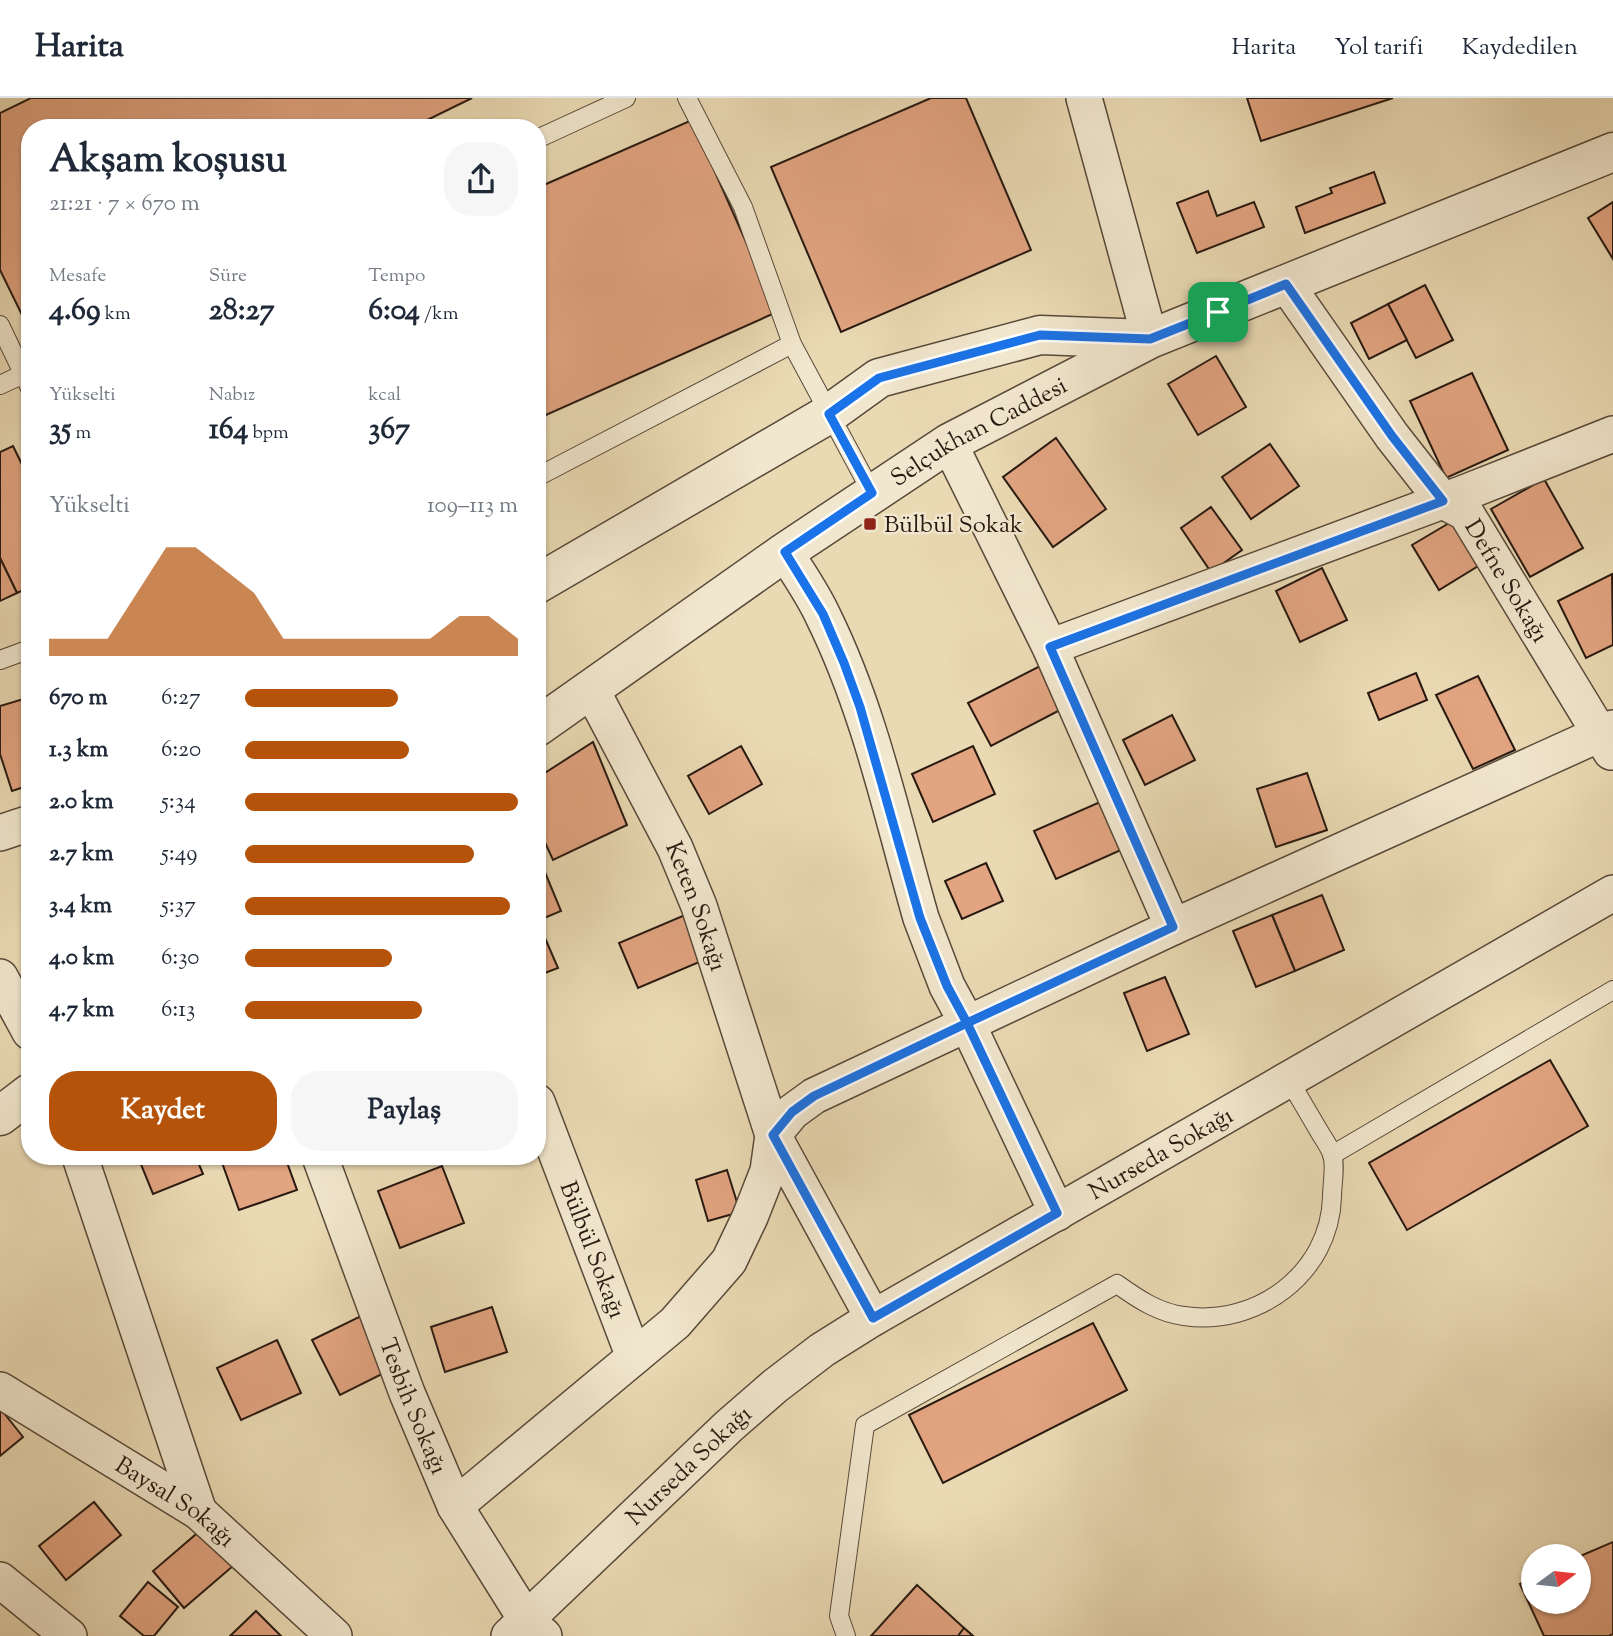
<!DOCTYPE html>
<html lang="tr">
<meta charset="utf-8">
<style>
body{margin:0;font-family:"Sorts Mill Goudy",serif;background:#f6f6f7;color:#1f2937;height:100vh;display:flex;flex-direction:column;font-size:26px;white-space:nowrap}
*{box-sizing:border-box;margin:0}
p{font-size:23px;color:#747a83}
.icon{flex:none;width:38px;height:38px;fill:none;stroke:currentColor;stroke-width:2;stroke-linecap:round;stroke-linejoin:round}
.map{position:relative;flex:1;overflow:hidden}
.details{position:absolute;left:21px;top:21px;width:525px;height:1046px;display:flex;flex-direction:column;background:#fff;border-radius:28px;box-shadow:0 2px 5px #0004}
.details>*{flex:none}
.needle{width:46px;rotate:75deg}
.controls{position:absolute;left:1521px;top:1446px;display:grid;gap:14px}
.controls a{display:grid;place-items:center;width:70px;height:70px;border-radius:50%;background:#fff;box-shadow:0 2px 5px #0004;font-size:35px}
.pin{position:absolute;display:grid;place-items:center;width:60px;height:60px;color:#fff;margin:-30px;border-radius:14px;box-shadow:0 4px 10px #0006}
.round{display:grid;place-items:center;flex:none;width:74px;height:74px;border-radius:28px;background:#f6f6f7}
.summary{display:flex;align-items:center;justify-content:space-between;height:119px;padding:0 28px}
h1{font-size:38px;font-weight:700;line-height:52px}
.metrics{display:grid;grid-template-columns:repeat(3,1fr);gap:10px;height:119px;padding:7px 28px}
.metrics div{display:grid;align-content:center}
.metrics b{font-size:30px;font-weight:700}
.metrics small{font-size:19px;font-weight:400}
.metrics p{font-size:19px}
.chart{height:196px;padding:14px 28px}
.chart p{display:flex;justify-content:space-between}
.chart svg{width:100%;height:126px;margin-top:7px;fill:#b45309;opacity:.7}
.cta{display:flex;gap:14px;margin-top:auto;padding:14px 28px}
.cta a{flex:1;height:80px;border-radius:28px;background:#b45309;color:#fff;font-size:28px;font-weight:700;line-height:80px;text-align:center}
.cta a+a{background:#f6f6f7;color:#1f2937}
ul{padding:0 28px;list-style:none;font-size:23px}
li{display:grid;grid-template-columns:112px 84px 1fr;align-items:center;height:52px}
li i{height:18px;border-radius:9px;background:#b45309}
header{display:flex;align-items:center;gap:42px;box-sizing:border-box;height:98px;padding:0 35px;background:#fff;border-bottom:2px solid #e0e1e3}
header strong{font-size:33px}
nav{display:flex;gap:38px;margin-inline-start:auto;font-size:24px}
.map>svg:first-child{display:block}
.building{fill:#e2a481;stroke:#271910;stroke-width:2}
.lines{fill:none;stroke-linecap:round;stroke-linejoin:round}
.service-casing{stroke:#584939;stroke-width:20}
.minor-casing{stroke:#584939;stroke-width:38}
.tertiary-casing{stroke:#584939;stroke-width:41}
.service{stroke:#f1e7ce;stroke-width:18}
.minor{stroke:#f1e7ce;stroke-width:35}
.tertiary{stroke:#f1e7ce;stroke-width:38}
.route-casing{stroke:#fff;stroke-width:14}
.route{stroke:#1a73e8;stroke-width:9}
.poi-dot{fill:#8f2418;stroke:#f1e7ce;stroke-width:2.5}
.labels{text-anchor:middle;stroke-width:5;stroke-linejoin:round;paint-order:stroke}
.street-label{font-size:24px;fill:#271910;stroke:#f1e7ce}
.poi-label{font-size:24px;fill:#271910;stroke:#f1e7ce;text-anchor:start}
</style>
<header>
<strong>Harita</strong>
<nav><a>Harita</a><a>Yol tarifi</a><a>Kaydedilen</a></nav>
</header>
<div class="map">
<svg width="1613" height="1538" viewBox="0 0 1613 1538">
<rect width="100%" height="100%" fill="#eadab4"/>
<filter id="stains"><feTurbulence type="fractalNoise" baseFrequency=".00286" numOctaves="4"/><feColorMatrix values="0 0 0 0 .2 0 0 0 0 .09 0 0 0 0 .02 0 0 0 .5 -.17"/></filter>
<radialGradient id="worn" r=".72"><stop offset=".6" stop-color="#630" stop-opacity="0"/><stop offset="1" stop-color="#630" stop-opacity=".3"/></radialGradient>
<g class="building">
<path d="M 31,0 L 472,0 L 411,30 L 30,30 L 30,216 L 23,219 L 0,172 L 0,15 Z"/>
<path d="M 931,0 L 966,0 L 1031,152 L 841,234 L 771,69 Z"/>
<path d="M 1247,0 L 1393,0 L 1261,43 Z"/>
<path d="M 692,22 L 777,214 L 537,321 L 537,90 Z"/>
<path d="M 1374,74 L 1385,105 L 1305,135 L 1296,109 L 1332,95 L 1330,90 Z"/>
<path d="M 1208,93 L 1217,118 L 1254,104 L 1264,129 L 1197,155 L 1177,105 Z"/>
<path d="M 1613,104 L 1613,161 L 1588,120 Z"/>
<path d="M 1425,187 L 1453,242 L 1416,260 L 1388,206 Z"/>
<path d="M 1388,206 L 1407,242 L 1369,261 L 1351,225 Z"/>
<path d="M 1216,258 L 1246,309 L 1198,337 L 1168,286 Z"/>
<path d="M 1472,275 L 1508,352 L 1446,380 L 1410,303 Z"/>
<path d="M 1056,340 L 1106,411 L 1053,449 L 1003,379 Z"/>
<path d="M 1270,346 L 1299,388 L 1251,421 L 1222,379 Z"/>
<path d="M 13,348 L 30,383 L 30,489 L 17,495 L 0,460 L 0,354 Z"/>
<path d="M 1544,381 L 1583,450 L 1530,479 L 1491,411 Z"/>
<path d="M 1211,409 L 1242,452 L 1211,474 L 1181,430 Z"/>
<path d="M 1461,418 L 1488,462 L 1439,492 L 1412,447 Z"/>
<path d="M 0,460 L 17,495 L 0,503 Z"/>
<path d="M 1322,470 L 1347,522 L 1300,544 L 1276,493 Z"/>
<path d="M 1612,476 L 1613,547 L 1586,560 L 1558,503 Z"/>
<path d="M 1040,568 L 1062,611 L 991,648 L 968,605 Z"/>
<path d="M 1416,575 L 1427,602 L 1379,622 L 1368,595 Z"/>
<path d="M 1478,578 L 1515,652 L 1473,671 L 1436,597 Z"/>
<path d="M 30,599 L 30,687 L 12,693 L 0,656 L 0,608 Z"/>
<path d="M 1172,617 L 1195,662 L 1145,687 L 1123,642 Z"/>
<path d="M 593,644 L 627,727 L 553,762 L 537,727 L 537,680 Z"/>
<path d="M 741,648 L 762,686 L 709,716 L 688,678 Z"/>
<path d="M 973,648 L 995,696 L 933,724 L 912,676 Z"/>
<path d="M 1307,675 L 1327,732 L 1276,749 L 1257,691 Z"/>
<path d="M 1100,704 L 1121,752 L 1056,781 L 1034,733 Z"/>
<path d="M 986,765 L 1003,803 L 962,821 L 945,783 Z"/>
<path d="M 542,767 L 561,813 L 537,823 L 537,769 Z"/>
<path d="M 1322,797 L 1344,852 L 1295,873 L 1272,817 Z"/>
<path d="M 685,817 L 704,862 L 638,890 L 619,845 Z"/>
<path d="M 1272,817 L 1295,873 L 1256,889 L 1233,833 Z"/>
<path d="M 545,840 L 558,870 L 537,878 L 537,843 Z"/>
<path d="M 1165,879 L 1189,936 L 1147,953 L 1124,895 Z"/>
<path d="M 1550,962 L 1588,1028 L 1407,1132 L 1369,1065 Z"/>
<path d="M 138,1059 L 196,1059 L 203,1076 L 153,1096 Z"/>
<path d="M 220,1059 L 285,1059 L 297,1092 L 239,1112 Z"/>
<path d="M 442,1068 L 464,1125 L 400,1150 L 378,1093 Z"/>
<path d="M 727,1072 L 740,1114 L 708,1123 L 696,1082 Z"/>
<path d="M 492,1209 L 507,1254 L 445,1274 L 431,1229 Z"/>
<path d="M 361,1218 L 388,1273 L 340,1297 L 312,1242 Z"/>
<path d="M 1093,1225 L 1127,1292 L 943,1385 L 909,1317 Z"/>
<path d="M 277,1242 L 301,1295 L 241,1322 L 217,1270 Z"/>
<path d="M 0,1310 L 23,1339 L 0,1358 Z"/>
<path d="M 94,1404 L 121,1437 L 66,1482 L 39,1448 Z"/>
<path d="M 202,1431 L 233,1468 L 184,1510 L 153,1473 Z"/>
<path d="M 1613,1444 L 1613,1536 L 1609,1538 L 1544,1538 L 1520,1486 L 1533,1480 L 1533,1503 L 1578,1503 L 1578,1459 Z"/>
<path d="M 148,1484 L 178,1509 L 154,1538 L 144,1538 L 120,1518 Z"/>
<path d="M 917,1487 L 964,1530 L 973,1538 L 871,1538 Z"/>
<path d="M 256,1513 L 281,1538 L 230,1538 Z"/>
<path d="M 964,1530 L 973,1538 L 958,1538 Z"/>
</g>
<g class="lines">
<g class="service-casing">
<g id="service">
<path d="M 687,0 L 743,109 L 792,246 L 872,395"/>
<path d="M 537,41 L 626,0"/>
<path d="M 0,227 L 30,290"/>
<path d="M 0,287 L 30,273"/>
<path d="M 537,379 L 792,246"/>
<path d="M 0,562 L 30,551"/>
<path d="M 1332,1057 L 1613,892"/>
<path d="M 846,1538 L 839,1518 L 865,1327 L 1117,1186 C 1138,1201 1159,1215 1184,1218 C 1257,1229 1330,1175 1332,1099 C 1332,1086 1336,1068 1332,1056 C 1329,1048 1323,1040 1319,1033 C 1309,1016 1299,999 1289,982"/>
</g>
</g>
<g class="minor-casing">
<g id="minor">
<path d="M 1084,0 L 1150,241"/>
<path id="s1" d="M 1286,186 L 1392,338 L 1443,403 L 1466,415 L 1611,654"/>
<path d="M 949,345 L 1050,549 L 1173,829"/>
<path d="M 785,454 C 798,475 813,496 823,518 C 870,613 892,719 921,820 L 947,888 L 967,925 L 1057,1115"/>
<path d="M 1050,549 L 1464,395 L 1613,336"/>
<path id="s2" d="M 591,591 L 675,750 L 699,808 L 773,1037 L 873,1220"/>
<path d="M 0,735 L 30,725"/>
<path d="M 0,879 L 30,934"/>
<path id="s3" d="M 537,1004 L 634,1259"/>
<path d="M 80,1059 L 199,1414"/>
<path id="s4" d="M 320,1059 L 407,1295 L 455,1408 L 527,1523 L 544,1538"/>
<path id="s5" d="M 0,1292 L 199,1414 L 334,1538"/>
<path d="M 455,1408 L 675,1225 L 729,1163 L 750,1119 L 768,1073 L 773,1037 L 792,1014 L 814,998 L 1173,829 L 1613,630"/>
<path d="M 0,1482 L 69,1538"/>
<path id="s6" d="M 509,1538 L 729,1328 L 775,1288 L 822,1252 L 873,1220 L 1613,795"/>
</g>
</g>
<g class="tertiary-casing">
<g id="tertiary">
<path d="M 537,486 L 829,316 L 879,280 L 1040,237 L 1148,241"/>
<path id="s7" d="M 537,629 L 785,454 L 949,345 L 1150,241 L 1613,54"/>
<path d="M 0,1018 L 30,995"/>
</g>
</g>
<use href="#service" class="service"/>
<use href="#minor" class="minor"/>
<use href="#tertiary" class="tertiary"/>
</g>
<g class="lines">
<g class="route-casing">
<path id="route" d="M 1218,214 L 1150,241 L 1040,237 L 879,280 L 829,316 L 872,395 L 785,454 L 823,516 L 844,565 L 860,609 L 920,820 L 947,888 L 967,925 L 814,998 L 792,1014 L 773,1037 L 873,1220 L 1057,1115 L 967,925 L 1173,829 L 1050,549 L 1443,403 L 1392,338 L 1286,186 L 1218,214"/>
</g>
<use href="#route" class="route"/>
</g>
<rect class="poi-dot" x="863" y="419" width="14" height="14" rx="3.5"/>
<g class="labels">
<g class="street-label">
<text dy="8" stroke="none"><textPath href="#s7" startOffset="532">Selçukhan Caddesi</textPath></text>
<text dy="8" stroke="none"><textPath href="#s1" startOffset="373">Defne Sokağı</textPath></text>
<text dy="8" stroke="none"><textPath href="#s2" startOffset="242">Keten Sokağı</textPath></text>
<text dy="8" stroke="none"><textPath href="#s6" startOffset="816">Nurseda Sokağı</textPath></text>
<text dy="8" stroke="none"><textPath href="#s3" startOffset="158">Bülbül Sokağı</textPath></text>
<text dy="8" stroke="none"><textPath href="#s4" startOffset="266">Tesbih Sokağı</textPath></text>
<text dy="8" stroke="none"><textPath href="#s6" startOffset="248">Nurseda Sokağı</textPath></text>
<text dy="8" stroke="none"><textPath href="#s5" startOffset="208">Baysal Sokağı</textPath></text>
</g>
<g class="poi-label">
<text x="884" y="434">Bülbül Sokak</text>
</g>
</g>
<rect width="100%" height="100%" filter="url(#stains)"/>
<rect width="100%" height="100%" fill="url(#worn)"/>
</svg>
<div class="controls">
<a><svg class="needle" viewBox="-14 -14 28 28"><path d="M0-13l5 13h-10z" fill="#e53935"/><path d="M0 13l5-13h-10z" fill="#747a83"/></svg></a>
</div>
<div class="pin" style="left:1218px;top:214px;background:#1e9e55"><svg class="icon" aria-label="arrive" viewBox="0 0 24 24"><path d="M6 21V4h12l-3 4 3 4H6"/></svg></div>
<section class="details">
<div class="summary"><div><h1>Akşam koşusu</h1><p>21:21 · 7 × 670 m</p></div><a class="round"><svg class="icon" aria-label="share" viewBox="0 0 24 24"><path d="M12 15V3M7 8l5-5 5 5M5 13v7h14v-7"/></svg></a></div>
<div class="metrics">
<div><p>Mesafe</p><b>4.69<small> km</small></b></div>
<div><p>Süre</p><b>28:27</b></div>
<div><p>Tempo</p><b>6:04<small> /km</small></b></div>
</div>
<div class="metrics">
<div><p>Yükselti</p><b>35<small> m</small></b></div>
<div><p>Nabız</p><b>164<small> bpm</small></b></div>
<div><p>kcal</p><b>367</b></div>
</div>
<div class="chart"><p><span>Yükselti</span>109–113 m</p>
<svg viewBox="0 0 160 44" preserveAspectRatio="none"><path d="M0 44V38L10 38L20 38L30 22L40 6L50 6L60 14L70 22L80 38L90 38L100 38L110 38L120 38L130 38L140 30L150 30L160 38V44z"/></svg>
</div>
<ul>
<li><b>670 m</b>6:27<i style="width:56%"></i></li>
<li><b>1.3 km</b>6:20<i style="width:60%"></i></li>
<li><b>2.0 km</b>5:34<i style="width:100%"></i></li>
<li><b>2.7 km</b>5:49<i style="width:84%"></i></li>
<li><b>3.4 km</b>5:37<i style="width:97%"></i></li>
<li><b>4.0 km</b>6:30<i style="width:54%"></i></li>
<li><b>4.7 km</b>6:13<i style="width:65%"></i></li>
</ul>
<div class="cta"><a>Kaydet</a><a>Paylaş</a></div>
</section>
</div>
